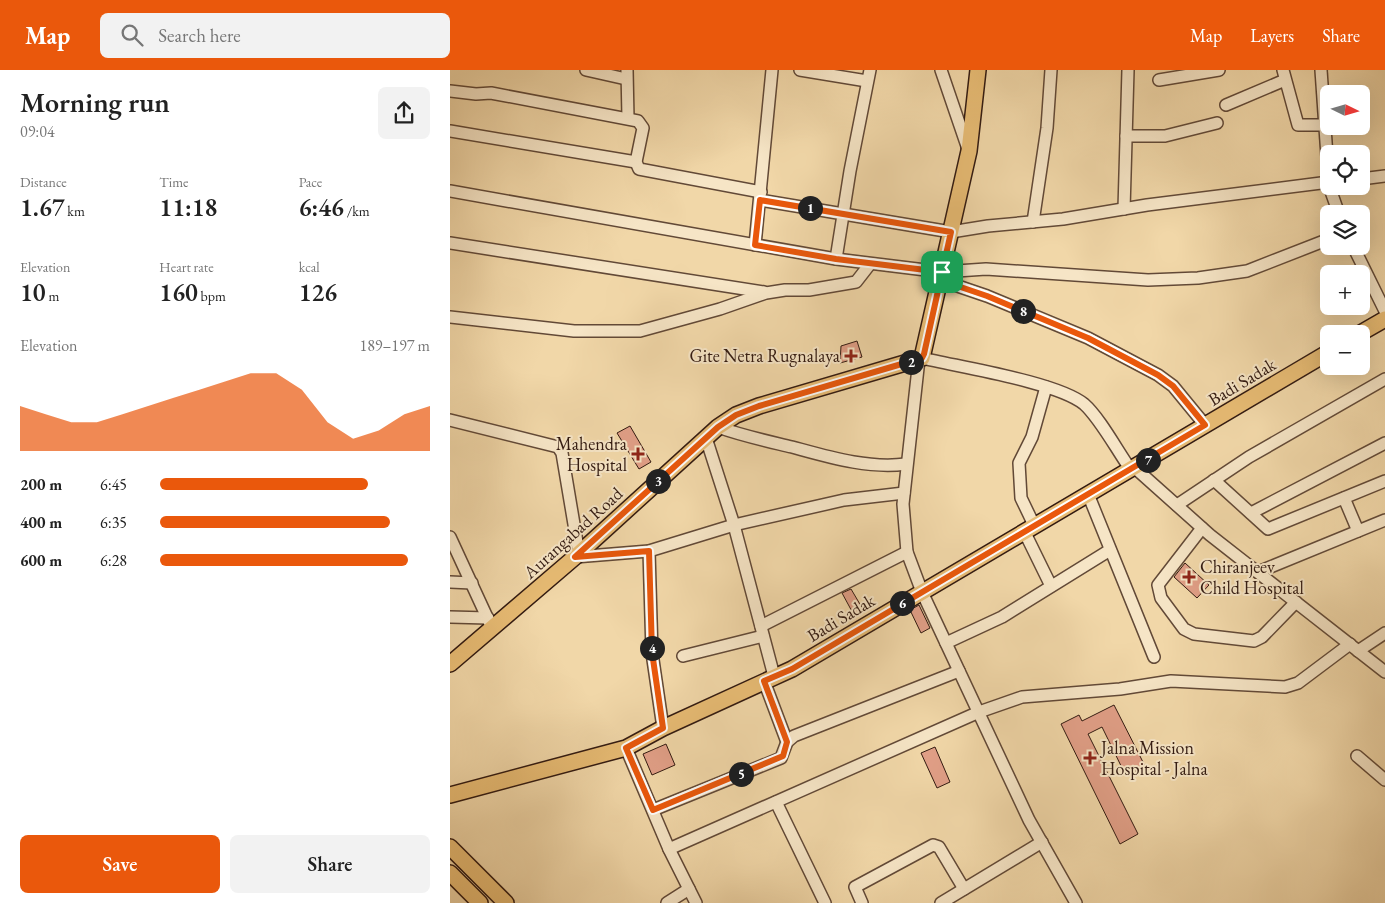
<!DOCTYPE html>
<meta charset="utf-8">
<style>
body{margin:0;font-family:"EB Garamond",serif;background:#f2f2f2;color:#222;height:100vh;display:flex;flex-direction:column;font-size:19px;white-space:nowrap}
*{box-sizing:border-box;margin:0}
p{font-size:16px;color:#767676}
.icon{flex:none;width:28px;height:28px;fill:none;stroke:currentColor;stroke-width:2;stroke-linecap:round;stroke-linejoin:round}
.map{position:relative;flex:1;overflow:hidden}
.sheet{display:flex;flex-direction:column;background:#fff;width:450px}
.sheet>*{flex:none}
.needle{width:32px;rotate:95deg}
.buttons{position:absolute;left:870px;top:15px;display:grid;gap:10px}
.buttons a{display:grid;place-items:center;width:50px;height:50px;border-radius:8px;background:#fff;box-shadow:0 5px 20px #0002;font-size:25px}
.pin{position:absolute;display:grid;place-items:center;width:42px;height:42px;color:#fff;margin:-21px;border-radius:10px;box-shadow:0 2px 8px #0006}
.km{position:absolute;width:25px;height:25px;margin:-12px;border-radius:50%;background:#222;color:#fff;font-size:14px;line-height:25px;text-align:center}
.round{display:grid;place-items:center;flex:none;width:52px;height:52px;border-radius:8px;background:#f2f2f2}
.overview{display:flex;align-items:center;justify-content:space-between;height:85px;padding:0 20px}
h1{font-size:28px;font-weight:600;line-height:38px}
.figures{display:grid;grid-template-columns:repeat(3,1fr);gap:8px;height:85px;padding:5px 20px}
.figures div{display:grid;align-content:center}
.figures b{font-size:25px;font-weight:600}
.figures small{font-size:14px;font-weight:400}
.figures p{font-size:14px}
.chart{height:140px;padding:10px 20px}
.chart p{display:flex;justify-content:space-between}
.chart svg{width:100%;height:90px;margin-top:5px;fill:#ea580c;opacity:.7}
.button{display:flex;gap:10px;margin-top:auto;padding:10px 20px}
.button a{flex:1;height:58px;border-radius:8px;background:#ea580c;color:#fff;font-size:20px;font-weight:600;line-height:58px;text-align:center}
.button a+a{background:#f2f2f2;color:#222}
ul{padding:0 20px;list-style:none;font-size:16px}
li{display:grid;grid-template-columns:80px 60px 1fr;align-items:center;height:38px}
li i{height:12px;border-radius:6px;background:#ea580c}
header{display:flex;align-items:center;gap:30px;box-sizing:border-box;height:70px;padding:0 25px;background:#ea580c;color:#fff}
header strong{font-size:24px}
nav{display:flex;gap:28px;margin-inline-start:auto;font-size:18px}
.search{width:350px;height:45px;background:#f2f2f2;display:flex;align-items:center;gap:12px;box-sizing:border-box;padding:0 18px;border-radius:8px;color:#767676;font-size:19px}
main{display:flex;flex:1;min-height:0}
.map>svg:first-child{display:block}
.building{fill:#e19f87;stroke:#321a11}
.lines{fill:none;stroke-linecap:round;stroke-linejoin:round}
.minor-casing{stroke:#624937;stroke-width:14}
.major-casing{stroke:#321a11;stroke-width:18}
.minor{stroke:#f6e5c6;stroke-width:11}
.major{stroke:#e8bc74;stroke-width:15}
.route-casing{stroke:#fff;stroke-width:10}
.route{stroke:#ea580c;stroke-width:6}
.poi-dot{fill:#8f2418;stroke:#f6e5c6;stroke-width:2}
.labels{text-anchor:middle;stroke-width:4;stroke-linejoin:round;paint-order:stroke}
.poi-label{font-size:18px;fill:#321a11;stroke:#f6e5c6;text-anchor:end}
.street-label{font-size:18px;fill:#321a11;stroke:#f6e5c6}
</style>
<header>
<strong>Map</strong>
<div class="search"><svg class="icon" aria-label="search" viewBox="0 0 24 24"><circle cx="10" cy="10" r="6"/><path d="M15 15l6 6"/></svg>Search here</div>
<nav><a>Map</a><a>Layers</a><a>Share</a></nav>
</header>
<main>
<section class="sheet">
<div class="overview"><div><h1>Morning run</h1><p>09:04</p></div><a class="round"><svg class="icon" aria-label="share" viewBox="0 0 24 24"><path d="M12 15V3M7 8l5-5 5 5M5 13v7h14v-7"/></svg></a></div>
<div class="figures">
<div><p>Distance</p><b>1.67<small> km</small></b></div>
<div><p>Time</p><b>11:18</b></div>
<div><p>Pace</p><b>6:46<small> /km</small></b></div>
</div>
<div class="figures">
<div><p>Elevation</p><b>10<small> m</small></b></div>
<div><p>Heart rate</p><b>160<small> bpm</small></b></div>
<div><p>kcal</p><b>126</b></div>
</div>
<div class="chart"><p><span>Elevation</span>189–197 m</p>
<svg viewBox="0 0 160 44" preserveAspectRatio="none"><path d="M0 44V22L10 26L20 30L30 30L40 26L50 22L60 18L70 14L80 10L90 6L100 6L110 14L120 30L130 38L140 34L150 26L160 22V44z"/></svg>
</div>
<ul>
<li><b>200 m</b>6:45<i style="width:77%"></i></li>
<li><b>400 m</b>6:35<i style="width:85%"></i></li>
<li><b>600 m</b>6:28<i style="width:92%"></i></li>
</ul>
<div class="button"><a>Save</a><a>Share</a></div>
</section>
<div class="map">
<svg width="935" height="833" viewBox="0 0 935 833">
<rect width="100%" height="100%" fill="#f1d7a8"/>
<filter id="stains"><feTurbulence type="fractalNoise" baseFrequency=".004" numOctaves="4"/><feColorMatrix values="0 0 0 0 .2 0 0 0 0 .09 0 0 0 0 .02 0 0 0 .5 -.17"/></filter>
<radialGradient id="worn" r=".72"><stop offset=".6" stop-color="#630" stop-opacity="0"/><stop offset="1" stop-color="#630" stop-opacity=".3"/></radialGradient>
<g class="building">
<path d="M 407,271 L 412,287 L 390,293 L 391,276 Z"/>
<path d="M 180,356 L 201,392 L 189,399 L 167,363 Z"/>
<path d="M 735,493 L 759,515 L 747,528 L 724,507 Z"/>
<path d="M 401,519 L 414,541 L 405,547 L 392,523 Z"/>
<path d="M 469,535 L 480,558 L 471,563 L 460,540 Z"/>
<path d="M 664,635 L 695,696 L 676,706 L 652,657 L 638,664 L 688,764 L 670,774 L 611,654 L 629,645 L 632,651 Z"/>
<path d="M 216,674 L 225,695 L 202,705 L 193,684 Z"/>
<path d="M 485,677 L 500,712 L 487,718 L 471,683 Z"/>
</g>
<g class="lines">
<g class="minor-casing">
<g id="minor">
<path d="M 136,0 L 176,9"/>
<path d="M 177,0 L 178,48"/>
<path d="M 350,0 L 417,11"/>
<path d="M 491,0 L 518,79"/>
<path d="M 833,0 L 848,55 L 874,55"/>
<path d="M 871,0 L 879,115"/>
<path d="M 709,10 L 769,0"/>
<path d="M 0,21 L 26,24 L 41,23 L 188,51 L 193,58 L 186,92 L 189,99 L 311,122"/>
<path d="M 776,35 L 835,10"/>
<path d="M 0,61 L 186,92"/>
<path d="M 676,66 L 715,66 L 767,53"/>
<path d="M 911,109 L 935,106"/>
<path d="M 879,116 L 889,144"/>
<path d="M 0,121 L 386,189 L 492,202 L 536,199 L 698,210 L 748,208 L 797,201 L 879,169"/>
<path d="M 310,130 L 501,162 L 538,156 L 613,149 L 697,135 L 879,112"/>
<path d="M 674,139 L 678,0"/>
<path d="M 583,152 L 597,58 L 601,0"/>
<path d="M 0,173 L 314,222"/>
<path d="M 305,175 L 322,0"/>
<path d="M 903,176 L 935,241"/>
<path d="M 386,189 L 400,101 L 420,0"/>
<path d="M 490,210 L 537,226 L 638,268 L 708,305 L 723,316 L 755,355"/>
<path d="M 0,247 L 124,261 L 190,261 L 270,239 L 316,223 L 335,220 L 359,220 L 406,212 L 420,194"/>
<path d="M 472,288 C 509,297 607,312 634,334 C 650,348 668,382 681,400"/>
<path d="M 469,289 L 453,434 L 457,482 L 472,522 L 579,750 L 626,833"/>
<path d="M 0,350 L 108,377 L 112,383 L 129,484"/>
<path d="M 268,357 C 293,366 317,371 342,377 C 379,387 418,399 456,394"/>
<path d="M 256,368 L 284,455 L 324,606"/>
<path d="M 685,398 L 760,465 L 935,602"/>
<path d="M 764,410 L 818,459 L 935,411"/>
<path d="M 638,424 L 704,587"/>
<path d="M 894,428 L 908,461"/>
<path d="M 727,435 L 799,387 L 935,309"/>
<path d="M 801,443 L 935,373"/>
<path d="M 584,455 L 571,428 L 569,393 L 582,367 L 596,317"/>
<path d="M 752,458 L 708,515 L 711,528 L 734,559 L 744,564 L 804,571 L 812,567 L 846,532"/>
<path d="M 574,461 L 601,516"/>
<path d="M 0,467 L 42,558"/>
<path d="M 199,481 L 202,583 L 213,658"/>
<path d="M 125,487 L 199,481 L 284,455 L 394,430 L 454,423"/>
<path d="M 808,502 L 935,450"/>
<path d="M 0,512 L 22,513"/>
<path d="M 0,547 L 38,548"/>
<path d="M 311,556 L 457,482"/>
<path d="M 496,573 L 552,547 L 660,480"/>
<path d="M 908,581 L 935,563"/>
<path d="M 233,586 L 313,566"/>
<path d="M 314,611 L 337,672"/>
<path d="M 176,678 L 219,779 L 246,833"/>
<path d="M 907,686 L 935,710"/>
<path d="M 326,732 L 375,833"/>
<path d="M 203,740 L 331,688 L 337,672 L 344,666 L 509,601"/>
<path d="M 219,779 L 529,642 L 572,627 L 670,619 L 721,611 L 835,617 L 848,613 L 900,574"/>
<path d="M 217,833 L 239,819"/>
<path d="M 412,833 L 405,817 L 483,775 L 489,777 L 514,819"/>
<path d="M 491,833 L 592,772"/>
</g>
</g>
<g class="major-casing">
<g id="major">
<path d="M 909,264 L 935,249"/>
<path d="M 0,594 L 125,487 L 268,357 L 286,345 L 309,336 L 472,288 L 519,81 L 528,0"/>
<path d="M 0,725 L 176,678 L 213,658 L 342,599 L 879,282"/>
<path d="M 0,777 L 56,833"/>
<path d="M 0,803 L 30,833"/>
</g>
</g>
<use href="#minor" class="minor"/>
<use href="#major" class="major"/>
</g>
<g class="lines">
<g class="route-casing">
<path id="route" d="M 492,202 L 386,189 L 305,175 L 310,130 L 501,162 L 474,284 L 472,288 L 309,336 L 286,345 L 268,357 L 125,487 L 199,481 L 202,582 L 213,658 L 176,678 L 203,740 L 333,686 L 337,672 L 314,611 L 342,599 L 755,355 L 723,316 L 708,305 L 638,268 L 537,226 L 490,210 L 492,202"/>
</g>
<use href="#route" class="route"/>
</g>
<g class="poi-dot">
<path d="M398.5 278.5h5v5h5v5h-5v5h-5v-5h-5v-5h5z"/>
<path d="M185.5 376.5h5v5h5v5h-5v5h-5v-5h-5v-5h5z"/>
<path d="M736.5 499.5h5v5h5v5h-5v5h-5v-5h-5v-5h5z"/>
<path d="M637.5 680.5h5v5h5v5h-5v5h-5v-5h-5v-5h5z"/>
</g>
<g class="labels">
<g class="poi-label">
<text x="390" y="292">Gite Netra Rugnalaya</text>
<text x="177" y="380">Mahendra<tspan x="177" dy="21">Hospital</tspan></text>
<text x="750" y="503" text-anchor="start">Chiranjeev<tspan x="750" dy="21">Child Hospital</tspan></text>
<text x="651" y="684" text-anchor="start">Jalna Mission<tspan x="651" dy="21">Hospital - Jalna</tspan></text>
</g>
<g class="street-label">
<text transform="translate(792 312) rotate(-31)" y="6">Badi Sadak</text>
<text transform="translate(123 463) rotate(-42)" y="6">Aurangabad Road</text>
<text transform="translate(391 548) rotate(-31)" y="6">Badi Sadak</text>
</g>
</g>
<rect width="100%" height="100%" filter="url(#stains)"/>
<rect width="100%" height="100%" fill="url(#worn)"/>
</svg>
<div class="buttons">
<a><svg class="needle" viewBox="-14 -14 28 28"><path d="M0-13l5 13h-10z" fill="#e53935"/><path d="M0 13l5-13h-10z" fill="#767676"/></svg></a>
<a><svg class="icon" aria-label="locate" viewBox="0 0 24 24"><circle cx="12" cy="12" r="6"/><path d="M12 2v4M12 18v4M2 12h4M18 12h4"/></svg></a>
<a><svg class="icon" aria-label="layers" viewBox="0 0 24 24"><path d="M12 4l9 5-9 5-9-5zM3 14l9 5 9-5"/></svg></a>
<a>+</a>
<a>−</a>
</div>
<div class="pin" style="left:492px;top:202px;background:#1e9e55"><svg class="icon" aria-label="arrive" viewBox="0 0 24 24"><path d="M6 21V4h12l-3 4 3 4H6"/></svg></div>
<b class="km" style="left:360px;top:138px">1</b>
<b class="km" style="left:461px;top:292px">2</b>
<b class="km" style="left:208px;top:411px">3</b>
<b class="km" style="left:202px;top:578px">4</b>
<b class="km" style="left:291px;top:704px">5</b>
<b class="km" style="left:452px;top:533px">6</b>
<b class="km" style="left:698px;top:390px">7</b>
<b class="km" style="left:573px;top:241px">8</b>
</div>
</main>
